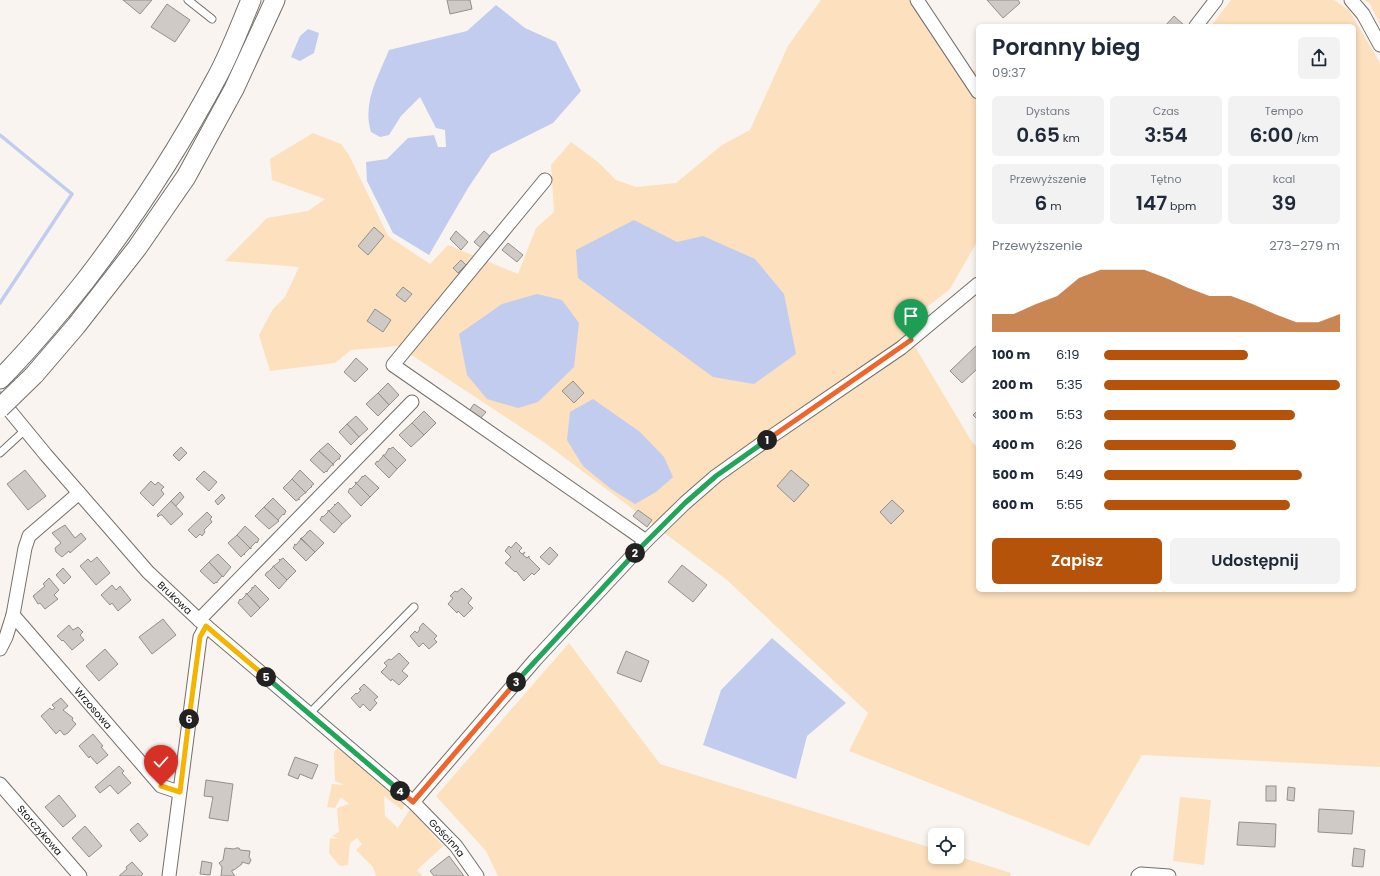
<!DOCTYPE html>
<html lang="pl">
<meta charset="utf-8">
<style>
body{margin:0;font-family:Poppins,sans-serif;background:#f2f2f3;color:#1f2937;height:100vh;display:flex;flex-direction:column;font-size:15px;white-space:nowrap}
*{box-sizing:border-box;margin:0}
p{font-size:13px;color:#747a83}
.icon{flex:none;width:22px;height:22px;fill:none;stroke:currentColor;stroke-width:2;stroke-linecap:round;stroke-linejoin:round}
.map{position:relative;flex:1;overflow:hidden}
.drawer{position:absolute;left:976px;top:24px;width:380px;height:568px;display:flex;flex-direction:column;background:#fff;border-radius:6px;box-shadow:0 2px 6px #0003}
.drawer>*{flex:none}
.buttons{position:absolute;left:928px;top:828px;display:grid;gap:8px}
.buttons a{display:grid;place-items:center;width:36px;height:36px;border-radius:6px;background:#fff;box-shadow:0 2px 6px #0003;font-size:20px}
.pin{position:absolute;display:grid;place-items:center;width:34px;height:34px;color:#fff;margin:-41px -17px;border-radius:50% 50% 50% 0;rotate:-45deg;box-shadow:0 0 4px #0007}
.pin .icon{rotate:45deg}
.km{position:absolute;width:20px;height:20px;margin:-10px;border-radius:50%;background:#222;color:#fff;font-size:11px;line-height:20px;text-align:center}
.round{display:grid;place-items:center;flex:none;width:42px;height:42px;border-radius:6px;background:#f2f2f3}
.overview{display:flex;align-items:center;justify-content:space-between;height:68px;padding:0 16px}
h1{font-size:22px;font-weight:600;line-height:30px}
.metrics{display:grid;grid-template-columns:repeat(3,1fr);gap:6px;height:68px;padding:4px 16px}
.metrics div{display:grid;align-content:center;border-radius:6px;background:#f2f2f3;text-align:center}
.metrics b{font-size:20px;font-weight:600}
.metrics small{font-size:11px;font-weight:400}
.metrics p{font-size:11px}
.chart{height:112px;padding:8px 16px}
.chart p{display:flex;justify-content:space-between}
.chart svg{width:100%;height:72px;margin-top:4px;fill:#b45309;opacity:.7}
.action{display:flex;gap:8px;margin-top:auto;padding:8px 16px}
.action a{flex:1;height:46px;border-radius:6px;background:#b45309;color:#fff;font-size:16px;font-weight:600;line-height:46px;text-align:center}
.action a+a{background:#f2f2f3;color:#1f2937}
ul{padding:0 16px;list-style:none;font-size:13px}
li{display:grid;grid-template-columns:64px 48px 1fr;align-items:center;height:30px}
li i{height:10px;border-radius:5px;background:#b45309}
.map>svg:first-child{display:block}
.green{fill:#fde0bd}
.water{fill:#c1ccef}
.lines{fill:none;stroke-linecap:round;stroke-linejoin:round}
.stream{stroke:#c1ccef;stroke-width:3.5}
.building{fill:#cfcac5;stroke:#938f8a}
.service-casing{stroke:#736f6a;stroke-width:9}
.minor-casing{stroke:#736f6a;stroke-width:15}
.secondary-casing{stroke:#736f6a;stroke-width:21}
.service{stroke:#fff;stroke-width:7}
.minor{stroke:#fff;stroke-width:13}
.secondary{stroke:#fff;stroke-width:19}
.secondary-bridge-casing{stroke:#736f6a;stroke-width:21;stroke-linecap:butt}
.secondary-bridge{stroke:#fff;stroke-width:19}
.split-1-casing{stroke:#fff;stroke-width:8}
.split-2-casing{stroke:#fff;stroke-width:8}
.split-3-casing{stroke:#fff;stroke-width:8}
.split-4-casing{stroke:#fff;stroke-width:8}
.split-5-casing{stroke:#fff;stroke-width:8}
.split-6-casing{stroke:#fff;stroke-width:8}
.split-7-casing{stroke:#fff;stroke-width:8}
.split-1{stroke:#f0652b;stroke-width:5}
.split-2{stroke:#22a559;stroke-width:5}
.split-3{stroke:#22a559;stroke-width:5}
.split-4{stroke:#f0652b;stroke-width:5}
.split-5{stroke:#22a559;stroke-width:5}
.split-6{stroke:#f5b400;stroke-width:5}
.split-7{stroke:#f5b400;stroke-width:5}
.labels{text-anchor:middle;stroke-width:3;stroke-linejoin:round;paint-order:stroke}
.street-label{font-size:10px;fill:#110f0d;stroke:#f9f4ef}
</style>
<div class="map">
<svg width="1380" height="876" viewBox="0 0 1380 876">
<rect width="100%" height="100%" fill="#f9f4ef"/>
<g class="green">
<path d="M 821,0 L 910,0 L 963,78 L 978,68 L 978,240 L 950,289 L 899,329 L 911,340 L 972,442 L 978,448 L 978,590 L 1354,590 L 1354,26 L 1211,26 L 1231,0 L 1334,0 L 1349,10 L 1380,63 L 1380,767 L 1142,755 L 1089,846 L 849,751 L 868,713 L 727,580 L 545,443 L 398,346 L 351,350 L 335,363 L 270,371 L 259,335 L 273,309 L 285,297 L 299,267 L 225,261 L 267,218 L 308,211 L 325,199 L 272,180 L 270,159 L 313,133 L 341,144 L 349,155 L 388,236 L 430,264 L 448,245 L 518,274 L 536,228 L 554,212 L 551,165 L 571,142 L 598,162 L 616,180 L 636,187 L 676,183 L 722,145 L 750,130 L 788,46 Z"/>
<path d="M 1365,0 L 1380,0 L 1380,24 L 1370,4 Z"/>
<path d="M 569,643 L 660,764 L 935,849 L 935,857 L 957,856 L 1011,873 L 1010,876 L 498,876 L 486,851 L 436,796 Z"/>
<path d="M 338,748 L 405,804 L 402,810 L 384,796 L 385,816 L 398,828 L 410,809 L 443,846 L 417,870 L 422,876 L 376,876 L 373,867 L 356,850 L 362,844 L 357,838 L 350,843 L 348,865 L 340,866 L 329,853 L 330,838 L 339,839 L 332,836 L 339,832 L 337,808 L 349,804 L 341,797 L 335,808 L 327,807 L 332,784 L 344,785 L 335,781 L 334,752 Z"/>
<path d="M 1180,797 L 1211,800 L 1204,865 L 1173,861 Z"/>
</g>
<g class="water">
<path d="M 496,5 L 525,28 L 556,42 L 581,91 L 553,123 L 491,154 L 468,188 L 429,255 L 393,233 L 367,181 L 366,162 L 387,159 L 408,138 L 434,135 L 438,147 L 446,147 L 445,130 L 436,128 L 420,97 L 401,116 L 389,135 L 380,137 L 371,132 C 362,103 378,77 389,50 L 467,31 Z"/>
<path d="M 308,29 L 319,33 L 314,53 L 300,61 L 291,57 L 300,36 Z"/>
<path d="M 634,220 L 677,242 L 703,236 L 755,259 L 784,294 L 796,354 L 754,384 L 713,377 L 578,278 L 576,250 Z"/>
<path d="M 537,294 L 562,300 L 579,323 L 574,367 L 538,402 L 518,408 L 487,399 L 467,375 L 459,334 L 502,304 Z"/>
<path d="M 593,399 L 640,432 L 664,457 L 673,477 L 656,492 L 635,504 L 611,489 L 583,466 L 567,440 L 570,412 Z"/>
<path d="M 772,638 L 846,703 L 807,736 L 796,779 L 703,745 L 721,690 Z"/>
</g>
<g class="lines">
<path class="stream" d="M 0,135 L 72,194 L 0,303"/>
</g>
<g class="building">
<path d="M 123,0 L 152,0 L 140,14 Z"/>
<path d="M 447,0 L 470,0 L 472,9 L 450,14 Z"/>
<path d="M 987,0 L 1018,0 L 1020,3 L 1003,18 Z"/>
<path d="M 167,4 L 190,20 L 175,42 L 151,27 Z"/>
<path d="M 1174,16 L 1185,26 L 1165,26 Z"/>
<path d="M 374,227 L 384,236 L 368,255 L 358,246 Z"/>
<path d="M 456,231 L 468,242 L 461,250 L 450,239 Z"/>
<path d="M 484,231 L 491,237 L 481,248 L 474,242 Z"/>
<path d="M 508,243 L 523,255 L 517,262 L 502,250 Z"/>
<path d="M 461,260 L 466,265 L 458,273 L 453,268 Z"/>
<path d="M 403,287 L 412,294 L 405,302 L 396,295 Z"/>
<path d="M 375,309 L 391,320 L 383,332 L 367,321 Z"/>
<path d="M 978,344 L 978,368 L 962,383 L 950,371 Z"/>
<path d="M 356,358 L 368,369 L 355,382 L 344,372 Z"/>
<path d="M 573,381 L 584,393 L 574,403 L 562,391 Z"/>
<path d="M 388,383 L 399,395 L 389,405 L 378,393 Z"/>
<path d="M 378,393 L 389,405 L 378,416 L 366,404 Z"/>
<path d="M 474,404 L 486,412 L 480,419 L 469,411 Z"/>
<path d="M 978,410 L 978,420 L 973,415 Z"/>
<path d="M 424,411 L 436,423 L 424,435 L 412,423 Z"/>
<path d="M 356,416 L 368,429 L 359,437 L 347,424 Z"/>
<path d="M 412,423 L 424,435 L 411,447 L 399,435 Z"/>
<path d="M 347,424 L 359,437 L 351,445 L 339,432 Z"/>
<path d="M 328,443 L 341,456 L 339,458 L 340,459 L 338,459 L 333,464 L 334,465 L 319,451 Z"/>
<path d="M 181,447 L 187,453 L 179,461 L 173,455 Z"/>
<path d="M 393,447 L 406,460 L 397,469 L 383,455 L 385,455 L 389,448 L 390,449 Z"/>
<path d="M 319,451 L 334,465 L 332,465 L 327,471 L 327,472 L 326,471 L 324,473 L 310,460 Z"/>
<path d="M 383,455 L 397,469 L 389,478 L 375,464 L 377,461 L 378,462 L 383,456 Z"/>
<path d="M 25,470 L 46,496 L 28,510 L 7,484 Z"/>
<path d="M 300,470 L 314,484 L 311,486 L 312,487 L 311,487 L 306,492 L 306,493 L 292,479 Z"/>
<path d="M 791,470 L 809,485 L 794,502 L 777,486 Z"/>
<path d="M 204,471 L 217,482 L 209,491 L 196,479 Z"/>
<path d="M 365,475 L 379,488 L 370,497 L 355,482 L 357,483 L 362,477 L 362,476 L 363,477 Z"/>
<path d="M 292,479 L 306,493 L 305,493 L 299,498 L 299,500 L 299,499 L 296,501 L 283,488 Z"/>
<path d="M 151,481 L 155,485 L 158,482 L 164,487 L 161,490 L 164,494 L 153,506 L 140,493 Z"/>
<path d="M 355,482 L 370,497 L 361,506 L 348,492 L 350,488 L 351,489 L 356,484 Z"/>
<path d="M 180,492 L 184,497 L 176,506 L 171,501 Z"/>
<path d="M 222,494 L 225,498 L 218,505 L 215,501 Z"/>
<path d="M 273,498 L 286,511 L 284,515 L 283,514 L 278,520 L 279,521 L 264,507 Z"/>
<path d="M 892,500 L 904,511 L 891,524 L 880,512 Z"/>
<path d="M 171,501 L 183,514 L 171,525 L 162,515 L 160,515 L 158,517 L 157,515 Z"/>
<path d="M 338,502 L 351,516 L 342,524 L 328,510 L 329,511 L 335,505 L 334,504 L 335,505 Z"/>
<path d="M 264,507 L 279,521 L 269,529 L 255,516 Z"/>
<path d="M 328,510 L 342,524 L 334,533 L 320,520 L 322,516 L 323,517 L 328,512 Z"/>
<path d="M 638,510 L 652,520 L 647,527 L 633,516 Z"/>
<path d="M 207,512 L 212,517 L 210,519 L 212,522 L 204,530 L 205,532 L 202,536 L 200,534 L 196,538 L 188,530 Z"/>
<path d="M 65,525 L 75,538 L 81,533 L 86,539 L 70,553 L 69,551 L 62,557 L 56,552 L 55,548 L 61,543 L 52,533 Z"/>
<path d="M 245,526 L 259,539 L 257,543 L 256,542 L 251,547 L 251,549 L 237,535 Z"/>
<path d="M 310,530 L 324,543 L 315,552 L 301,538 L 302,538 L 307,533 L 307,532 L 308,532 Z"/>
<path d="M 237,535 L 251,549 L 250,548 L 244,554 L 245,555 L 244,554 L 241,557 L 228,543 Z"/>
<path d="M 300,538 L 315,552 L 306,561 L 293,548 L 295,545 L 294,544 L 296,545 L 301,539 Z"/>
<path d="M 516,542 L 522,548 L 519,551 L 522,554 L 525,552 L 523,555 L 527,558 L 529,556 L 529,558 L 540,569 L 534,575 L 532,573 L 524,581 L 516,571 L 515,572 L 505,563 L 511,557 L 505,551 L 509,546 L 511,548 Z"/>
<path d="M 550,547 L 558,555 L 549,565 L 540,557 Z"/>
<path d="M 218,554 L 231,567 L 223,577 L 209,562 Z"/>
<path d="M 97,557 L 110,573 L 96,585 L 80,566 L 88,559 L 91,562 Z"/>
<path d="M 283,558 L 296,571 L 287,580 L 273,566 L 274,566 L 280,561 L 279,559 L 280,560 Z"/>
<path d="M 209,562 L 222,576 L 217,582 L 217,583 L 216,582 L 214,584 L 200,571 Z"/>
<path d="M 682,565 L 707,585 L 693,602 L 668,582 Z"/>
<path d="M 273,566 L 287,580 L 279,589 L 265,575 L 267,572 L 268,572 L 273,567 Z"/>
<path d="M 63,568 L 71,577 L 64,584 L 56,575 Z"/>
<path d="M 49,578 L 59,590 L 54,595 L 58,599 L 45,609 L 40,603 L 38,604 L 33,596 L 45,586 L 43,584 Z"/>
<path d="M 112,585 L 116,590 L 120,586 L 131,600 L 118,611 L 112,603 L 110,605 L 101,595 Z"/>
<path d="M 255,585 L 269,599 L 260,608 L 247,594 L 252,589 L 252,587 L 253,588 Z"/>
<path d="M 462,588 L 472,598 L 468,603 L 473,608 L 464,617 L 458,611 L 457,613 L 448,604 L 453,598 L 450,596 L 455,591 L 457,592 Z"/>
<path d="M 246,593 L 260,608 L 251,617 L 238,603 L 240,599 L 241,600 L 246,595 Z"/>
<path d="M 163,619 L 176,635 L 152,654 L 139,637 Z"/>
<path d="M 423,623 L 437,636 L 434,639 L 437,642 L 429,649 L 423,643 L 419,647 L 410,636 L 415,631 L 417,633 L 420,629 L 419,628 Z"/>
<path d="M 69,625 L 73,630 L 78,627 L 83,632 L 80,635 L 84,640 L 72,650 L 63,640 L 62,641 L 57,636 Z"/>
<path d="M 105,649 L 118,664 L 99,681 L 86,666 Z"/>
<path d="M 626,651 L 649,661 L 641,682 L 617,673 Z"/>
<path d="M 399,653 L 409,663 L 402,671 L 408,676 L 399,685 L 392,679 L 391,681 L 381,672 L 387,666 L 384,663 L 389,659 L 391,660 Z"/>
<path d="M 364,684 L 378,697 L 374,700 L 377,703 L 370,711 L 363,704 L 360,708 L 351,698 L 356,693 L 357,694 L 361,690 L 359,689 Z"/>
<path d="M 61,698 L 68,706 L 63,710 L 73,718 L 72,720 L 76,724 L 68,733 L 64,735 L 60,730 L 56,734 L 41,716 L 50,708 L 52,710 L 55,708 L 52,705 Z"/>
<path d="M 93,734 L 103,746 L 101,747 L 108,755 L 97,764 L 90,756 L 89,758 L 79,746 Z"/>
<path d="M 295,757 L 318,765 L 312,779 L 300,774 L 298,779 L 288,775 Z"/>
<path d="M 119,766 L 124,771 L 122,773 L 131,783 L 118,794 L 110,785 L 100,793 L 95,787 Z"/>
<path d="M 206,780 L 233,784 L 228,821 L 209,818 L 213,797 L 204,796 Z"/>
<rect x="1266" y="786" width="10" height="15"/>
<path d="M 1288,787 L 1295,788 L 1294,801 L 1287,800 Z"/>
<path d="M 59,795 L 76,816 L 63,827 L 45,807 Z"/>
<path d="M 1319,809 L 1354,811 L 1352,834 L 1318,832 Z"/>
<path d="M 1239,822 L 1276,824 L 1275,847 L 1237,845 Z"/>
<path d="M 138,823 L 148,835 L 140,842 L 130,830 Z"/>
<path d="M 85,826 L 102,846 L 89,857 L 72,838 Z"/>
<path d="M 225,848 L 234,849 L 236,848 L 239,848 L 240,850 L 250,851 L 249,857 L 251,860 L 249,864 L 242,862 L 242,864 L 234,870 L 232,870 L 232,872 L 235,876 L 221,876 L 222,867 L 219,863 L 223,860 Z"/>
<path d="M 1354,848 L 1365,850 L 1363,867 L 1352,866 Z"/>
<path d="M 449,856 L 464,876 L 434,876 L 430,871 Z"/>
<path d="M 202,861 L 212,863 L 210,875 L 200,874 Z"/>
<path d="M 132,862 L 143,874 L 141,876 L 119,876 L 127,869 L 126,867 Z"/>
</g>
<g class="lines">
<g class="service-casing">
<g id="service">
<path d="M 188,0 L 212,19"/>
<path d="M 0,453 L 25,430"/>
<path d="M 309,714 L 414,607"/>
</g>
</g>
<g class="minor-casing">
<g id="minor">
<path d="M 917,0 L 978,92"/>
<path d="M 1351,0 L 1363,14 L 1380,45"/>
<path d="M 1196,26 L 1216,0"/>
<path d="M 545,180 L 393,365 L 646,541"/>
<path id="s1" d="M 0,399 L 46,455 L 148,572 L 199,620 L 413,802 L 456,846 L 477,876"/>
<path id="s2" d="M 13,615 L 161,786 L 179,792"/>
<path d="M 199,620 L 412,402"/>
<path d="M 0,649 L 6,637 L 13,615 L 25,548 L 29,536 L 79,493"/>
<path id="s3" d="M 0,784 L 80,876"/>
<path d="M 413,802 L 535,660 L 646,541 L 685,503 L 716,476 L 775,434 L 901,348 L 978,284"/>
<path d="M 169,876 L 200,637 L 206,626"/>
<path d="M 1138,876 L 1141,874 L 1169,876"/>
</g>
</g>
<g class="secondary-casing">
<g id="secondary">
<path d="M 34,375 L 76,326 L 137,248 L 186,177 L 234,89 L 275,0"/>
<path d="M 0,379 C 31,348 58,315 85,281 C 135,216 178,150 217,77 C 230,53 240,26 251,0"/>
</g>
</g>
<use href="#service" class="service"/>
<use href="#minor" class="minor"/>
<use href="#secondary" class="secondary"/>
<g class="secondary-bridge-casing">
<path id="secondary-bridge" d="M 0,408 L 34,375"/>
</g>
<use href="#secondary-bridge" class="secondary-bridge"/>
</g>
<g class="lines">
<g class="split-1-casing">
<path id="split-1" d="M 767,440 L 911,340"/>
</g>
<g class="split-2-casing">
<path id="split-2" d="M 635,553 L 685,503 L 716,476 L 767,440"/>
</g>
<g class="split-3-casing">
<path id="split-3" d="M 516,682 L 635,553"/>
</g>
<g class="split-4-casing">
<path id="split-4" d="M 400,791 L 413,802 L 516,682"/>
</g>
<g class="split-5-casing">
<path id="split-5" d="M 266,677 L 400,791"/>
</g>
<g class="split-6-casing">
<path id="split-6" d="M 189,719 L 200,637 L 206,626 L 266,677"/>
</g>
<g class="split-7-casing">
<path id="split-7" d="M 161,786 L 180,792 L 189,719"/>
</g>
<use href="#split-1" class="split-1"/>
<use href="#split-2" class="split-2"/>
<use href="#split-3" class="split-3"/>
<use href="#split-4" class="split-4"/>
<use href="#split-5" class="split-5"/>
<use href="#split-6" class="split-6"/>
<use href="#split-7" class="split-7"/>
</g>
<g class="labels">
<g class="street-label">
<text dy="4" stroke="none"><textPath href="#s1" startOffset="265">Brukowa</textPath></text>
<text dy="4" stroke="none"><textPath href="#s2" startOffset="123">Wrzosowa</textPath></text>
<text dy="4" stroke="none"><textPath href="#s3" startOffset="61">Storczykowa</textPath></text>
<text dy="4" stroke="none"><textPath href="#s1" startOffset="628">Gościnna</textPath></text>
</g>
</g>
</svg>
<div class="buttons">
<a><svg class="icon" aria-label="locate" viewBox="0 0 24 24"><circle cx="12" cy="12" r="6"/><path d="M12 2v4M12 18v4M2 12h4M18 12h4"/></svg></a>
</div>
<div class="pin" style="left:911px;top:340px;background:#1e9e55"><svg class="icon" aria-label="arrive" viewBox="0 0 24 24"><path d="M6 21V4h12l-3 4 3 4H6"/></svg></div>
<div class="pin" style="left:161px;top:786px;background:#d93025"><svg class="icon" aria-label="check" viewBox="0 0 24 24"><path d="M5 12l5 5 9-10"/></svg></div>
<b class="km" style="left:767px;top:440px">1</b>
<b class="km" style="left:635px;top:553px">2</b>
<b class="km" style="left:516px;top:682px">3</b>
<b class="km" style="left:400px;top:791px">4</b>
<b class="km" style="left:266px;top:677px">5</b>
<b class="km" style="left:189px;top:719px">6</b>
<section class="drawer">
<div class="overview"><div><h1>Poranny bieg</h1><p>09:37</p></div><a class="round"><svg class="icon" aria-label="share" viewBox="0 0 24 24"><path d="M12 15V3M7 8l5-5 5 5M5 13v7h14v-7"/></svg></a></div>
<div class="metrics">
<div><p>Dystans</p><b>0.65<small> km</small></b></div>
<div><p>Czas</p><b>3:54</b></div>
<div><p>Tempo</p><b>6:00<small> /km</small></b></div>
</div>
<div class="metrics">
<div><p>Przewyższenie</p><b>6<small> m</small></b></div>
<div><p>Tętno</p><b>147<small> bpm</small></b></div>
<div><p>kcal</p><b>39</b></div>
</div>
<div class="chart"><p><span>Przewyższenie</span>273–279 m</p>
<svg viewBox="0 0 160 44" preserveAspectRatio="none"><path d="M0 44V33L10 33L20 27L30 22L40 11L50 6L60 6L70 6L80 11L90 17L100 22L110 22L120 27L130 33L140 38L150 38L160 33V44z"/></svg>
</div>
<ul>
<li><b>100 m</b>6:19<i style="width:61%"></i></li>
<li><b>200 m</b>5:35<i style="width:100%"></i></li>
<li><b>300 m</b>5:53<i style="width:81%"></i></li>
<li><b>400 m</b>6:26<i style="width:56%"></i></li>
<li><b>500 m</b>5:49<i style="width:84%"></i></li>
<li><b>600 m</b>5:55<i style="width:79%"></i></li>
</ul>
<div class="action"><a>Zapisz</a><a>Udostępnij</a></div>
</section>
</div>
